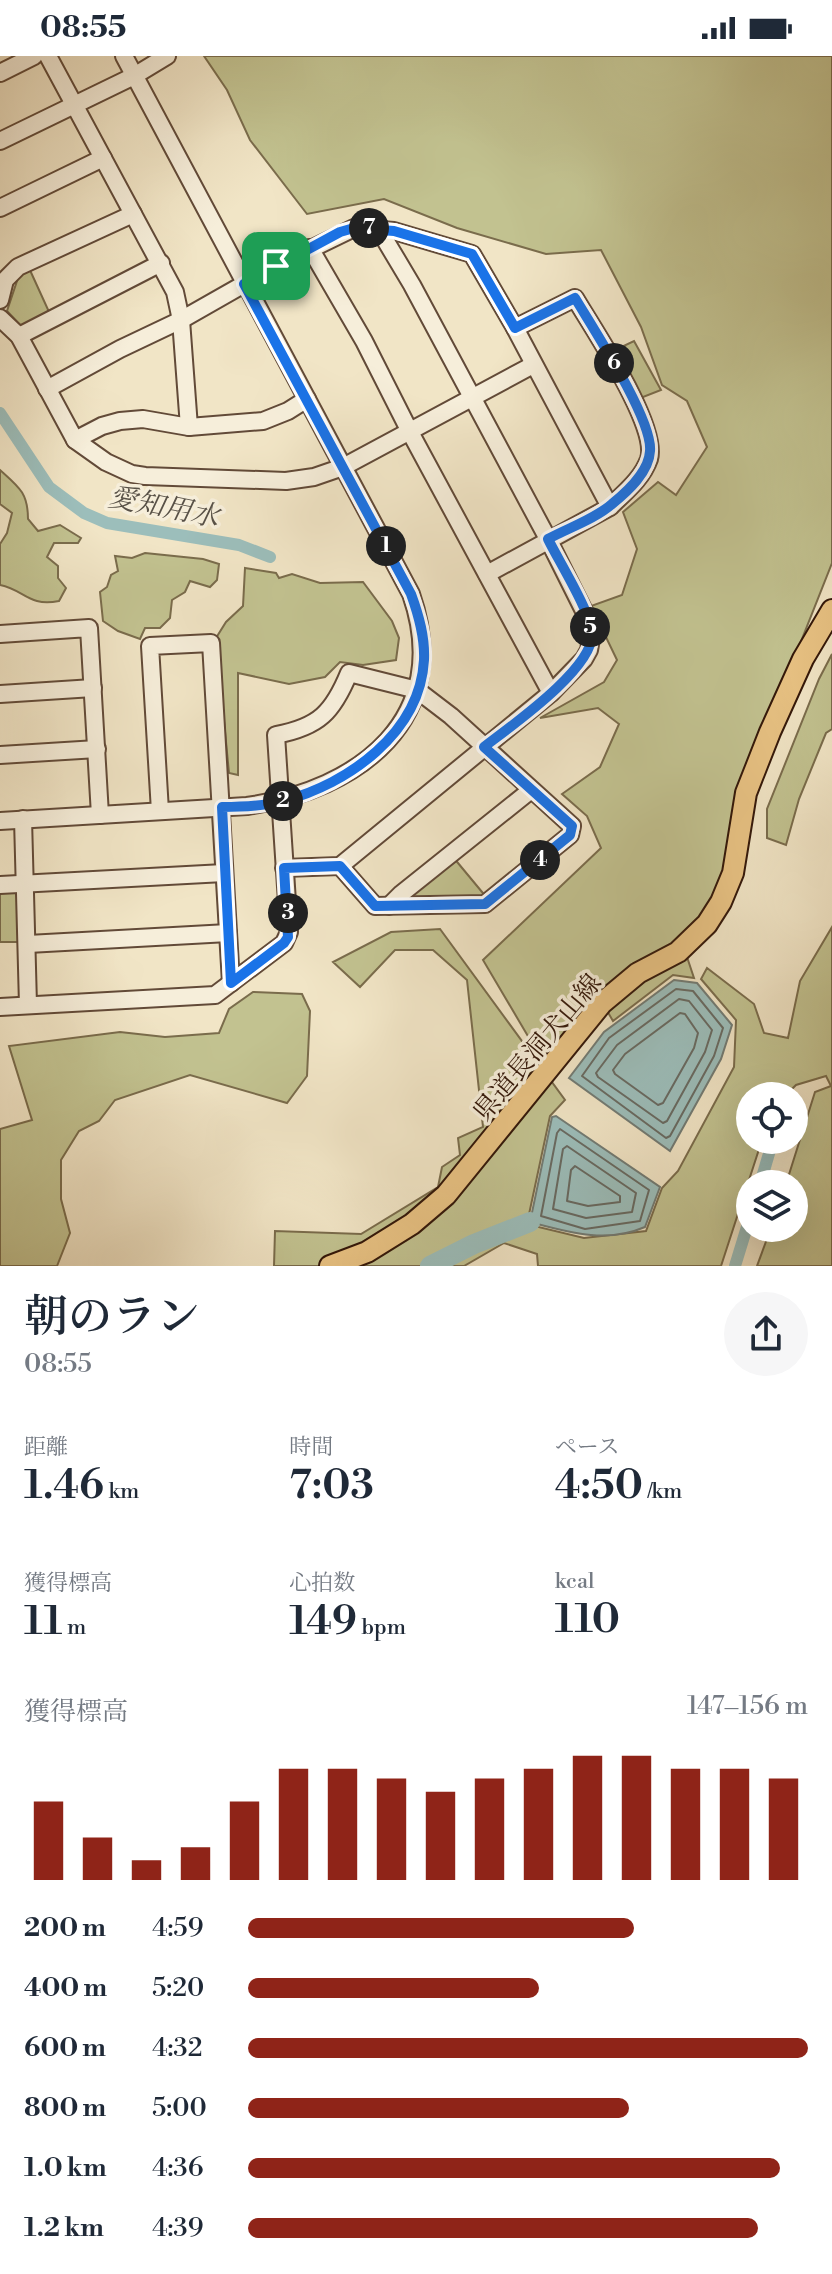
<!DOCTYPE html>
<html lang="ja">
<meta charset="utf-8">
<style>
body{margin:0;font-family:"Libre Bodoni","Noto Serif JP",serif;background:#f6f6f7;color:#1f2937;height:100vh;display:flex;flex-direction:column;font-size:30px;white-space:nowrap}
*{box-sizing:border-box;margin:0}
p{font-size:26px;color:#747a83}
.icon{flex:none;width:44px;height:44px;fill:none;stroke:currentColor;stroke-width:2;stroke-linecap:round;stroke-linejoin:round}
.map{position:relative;height:1210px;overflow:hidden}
.drawer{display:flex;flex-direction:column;background:#fff;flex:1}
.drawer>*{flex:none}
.tools{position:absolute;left:736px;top:1026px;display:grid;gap:16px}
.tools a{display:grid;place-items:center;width:72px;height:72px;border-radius:50%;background:#fff;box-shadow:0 8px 32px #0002;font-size:40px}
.pin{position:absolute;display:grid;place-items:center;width:68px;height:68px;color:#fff;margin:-34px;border-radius:16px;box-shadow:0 4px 12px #0006}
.km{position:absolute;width:40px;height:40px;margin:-20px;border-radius:50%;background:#222;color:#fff;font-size:22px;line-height:40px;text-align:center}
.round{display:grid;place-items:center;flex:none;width:84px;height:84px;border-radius:42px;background:#f6f6f7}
.overview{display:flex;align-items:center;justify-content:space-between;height:136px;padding:0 24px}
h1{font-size:44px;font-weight:600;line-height:60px}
.stats{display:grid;grid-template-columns:repeat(3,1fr);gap:12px;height:136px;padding:8px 24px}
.stats div{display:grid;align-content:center}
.stats b{font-size:40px;font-weight:600}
.stats small{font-size:22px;font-weight:400}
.stats p{font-size:22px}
.chart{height:224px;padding:16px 24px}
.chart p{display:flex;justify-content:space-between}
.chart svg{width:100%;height:144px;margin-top:8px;stroke:#8f2418;stroke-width:6}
ul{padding:0 24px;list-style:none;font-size:26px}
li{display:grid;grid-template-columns:128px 96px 1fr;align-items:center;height:60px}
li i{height:20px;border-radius:10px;background:#8f2418}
.status{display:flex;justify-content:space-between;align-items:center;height:56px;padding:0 40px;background:#fff;direction:ltr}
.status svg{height:22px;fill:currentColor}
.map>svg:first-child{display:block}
.green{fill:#c2c290;stroke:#7a6c4c;stroke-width:2}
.water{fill:#9cbebb;stroke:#727b74;stroke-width:2}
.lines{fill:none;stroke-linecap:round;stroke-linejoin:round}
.shore{stroke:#686a62;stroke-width:2}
.canal{stroke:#9cbebb;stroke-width:12}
.river{stroke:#9cbebb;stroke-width:20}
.minor-casing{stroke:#624a38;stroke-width:20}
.major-casing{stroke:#331709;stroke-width:24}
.minor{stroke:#f6eeda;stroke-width:16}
.major{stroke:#e8c283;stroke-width:20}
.route-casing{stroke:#fff;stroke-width:16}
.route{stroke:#1a73e8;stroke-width:10}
.labels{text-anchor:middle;stroke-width:7;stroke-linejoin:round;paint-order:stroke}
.street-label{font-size:26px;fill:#331709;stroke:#f6eeda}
.water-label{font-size:28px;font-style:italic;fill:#585147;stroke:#f6eeda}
</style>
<div class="status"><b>08:55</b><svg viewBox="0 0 49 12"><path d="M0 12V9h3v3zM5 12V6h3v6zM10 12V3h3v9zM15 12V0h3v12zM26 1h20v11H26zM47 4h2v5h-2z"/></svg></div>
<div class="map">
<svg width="832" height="1210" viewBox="0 0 832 1210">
<rect width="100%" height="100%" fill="#f1e5c6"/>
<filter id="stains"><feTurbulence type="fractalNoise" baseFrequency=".0025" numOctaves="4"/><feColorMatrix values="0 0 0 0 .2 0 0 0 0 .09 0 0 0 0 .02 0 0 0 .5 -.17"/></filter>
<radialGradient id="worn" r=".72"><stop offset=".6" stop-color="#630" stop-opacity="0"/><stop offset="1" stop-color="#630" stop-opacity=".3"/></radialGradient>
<g class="green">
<path d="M 204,0 L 832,0 L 832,507 L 741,737 L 717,840 L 682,886 L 694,922 L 673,919 L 613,965 L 599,941 L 545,1009 L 483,904 L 601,792 L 587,760 L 562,738 L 600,711 L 619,668 L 598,652 L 540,662 L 604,626 L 617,604 L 591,550 L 622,539 L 637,493 L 623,456 L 658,426 L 676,439 L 707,391 L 687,345 L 662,329 L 641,271 L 601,194 L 546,198 L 457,172 L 384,143 L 307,158 L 250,84 L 227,34 Z"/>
<path d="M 29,212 L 50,258 L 22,271 L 7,255 L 19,219 Z"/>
<path d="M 634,285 L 661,334 L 638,343 L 613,295 Z"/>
<path d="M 0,414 C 19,431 28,437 28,463 L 38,475 L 60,469 L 81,482 L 78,487 L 54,487 L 47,501 L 58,510 L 58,522 L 66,532 L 59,545 C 28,551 25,534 0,529 L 0,488 L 7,477 L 12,457 L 0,448 Z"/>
<path d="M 145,497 L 203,503 L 219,508 L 217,524 L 210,531 L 190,525 L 185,536 L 172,544 L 170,562 L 160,572 L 145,572 L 140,583 L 118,575 L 103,565 L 100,536 L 107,531 L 111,519 L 118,515 L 115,500 L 132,502 Z"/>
<path d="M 245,512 L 276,517 L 279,522 L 292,518 L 320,527 L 363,526 L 392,565 L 399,582 L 396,604 L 363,609 L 340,606 L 325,621 L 289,628 L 238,617 L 238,719 L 229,717 L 216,582 L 226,566 L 243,550 Z"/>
<path d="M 832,598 L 832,673 L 826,677 L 799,743 L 786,789 L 767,782 L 767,753 L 819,623 Z"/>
<path d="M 453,801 L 487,842 L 399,848 Z"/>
<path d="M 17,834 L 22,886 L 0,886 L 0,835 Z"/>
<path d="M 832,871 L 832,1210 L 757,1210 L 771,1172 L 794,1172 L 794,1128 L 786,1128 L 815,1036 L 831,1030 L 826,1020 L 796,1029 L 785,1040 L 750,1040 L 750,1084 L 762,1084 L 721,1210 L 538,1210 L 537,1198 L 504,1187 L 464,1210 L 274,1210 L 275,1175 L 361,1178 L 438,1131 L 442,1111 L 460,1099 L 458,1082 L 483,1071 L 467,924 L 433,894 L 395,894 L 360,931 L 333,906 L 391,876 L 440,873 L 565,1044 L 550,1060 L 528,1163 L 530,1169 L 584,1182 L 646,1175 L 662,1132 L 678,1115 L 734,1011 L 736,964 L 701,923 L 707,912 L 754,948 L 764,977 L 788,982 L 800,925 Z"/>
<path d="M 253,936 L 302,938 L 310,955 L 307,1020 L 287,1047 L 190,1019 L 115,1044 L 99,1065 L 79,1075 L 61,1104 L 61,1143 L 70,1177 L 57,1210 L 0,1210 L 0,1073 L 32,1064 L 9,990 L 120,976 L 165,981 L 219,977 L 229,953 Z"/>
</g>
<g class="water">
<path d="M 674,924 L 697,927 L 732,969 L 721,1003 L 670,1095 L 569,1022 L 604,976 Z"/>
<path d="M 556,1060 L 660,1131 L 645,1171 C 606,1188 568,1176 530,1166 L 552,1061 Z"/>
</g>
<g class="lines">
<g class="shore">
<path d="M 676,933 L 693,935 L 723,972 L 714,1000 L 670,1080 L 666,1082 L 582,1020 L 609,982 Z"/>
<path d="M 679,943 L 689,945 L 712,974 L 705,996 L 667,1065 L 663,1067 L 598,1021 L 596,1017 L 617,989 Z"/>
<path d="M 680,957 L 685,958 L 698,977 L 694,992 L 663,1047 L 658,1049 L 615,1018 L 613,1014 L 625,998 Z"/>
<path d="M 560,1073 L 649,1134 L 640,1165 L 585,1173 L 541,1160 L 557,1077 Z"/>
<path d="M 567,1090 L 636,1137 L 632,1156 L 586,1162 L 553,1153 L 563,1093 Z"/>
<path d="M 575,1110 L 620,1140 L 620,1146 L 588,1150 L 567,1145 L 571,1114 Z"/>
</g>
<g class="canal">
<path d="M 0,357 L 49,431 L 84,457 L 107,467 L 239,489 L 270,501"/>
<path d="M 760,1128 L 773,1084"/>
<path d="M 735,1210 L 750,1161"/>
</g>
<path class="river" d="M 430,1210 L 474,1188 L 530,1166"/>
<g class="minor-casing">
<g id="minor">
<path d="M 48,0 L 175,236 L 181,264 L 189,371"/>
<path d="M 0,17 L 34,0"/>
<path d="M 0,85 L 134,20 L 167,0"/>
<path d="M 0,152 L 103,102"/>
<path d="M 310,192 L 364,285 L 410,376 L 551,637"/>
<path d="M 0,244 L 5,224 L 18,211 L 133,158"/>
<path d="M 0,262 L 19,280 L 75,384 L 106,406 L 132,418 L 145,420 L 286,425 L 314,421 L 343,411 L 533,309"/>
<path d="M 515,272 L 575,242 C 593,273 659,370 649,403 C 642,423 625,436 610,451"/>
<path d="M 19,280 L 161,207"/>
<path d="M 47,333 L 120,293 L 181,264 L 276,210 L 354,172 L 394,175 L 472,198 L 515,272 L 610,451 L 487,518"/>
<path d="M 75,384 L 102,370 L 120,365 L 143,363 L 189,371 L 263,365 L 288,355 L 307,343"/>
<path d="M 0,578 L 89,572 L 100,759"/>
<path d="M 0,638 L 93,632"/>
<path d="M 0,699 L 97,693"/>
<path d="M 160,755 L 150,590 L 211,587 L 231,927"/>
<path d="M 23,763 L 28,949"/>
<path d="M 0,765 L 247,750 C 360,734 454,662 411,538 L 124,0"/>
<path d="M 284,812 L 340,810 L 551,637 L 584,603 L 589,594 L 592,577 L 587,561 L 548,483 L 412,229 L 378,172"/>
<path d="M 0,829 L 224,817"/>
<path d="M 389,850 L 401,838 L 531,734"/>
<path d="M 28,888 L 228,877"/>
<path d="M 0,951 L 215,939 L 284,887 L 289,876 L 276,679 C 319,671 333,656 349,617 L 417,634 L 451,660 L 572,770 L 570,779 L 485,848 L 375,850 L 340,810"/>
</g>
</g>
<g class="major-casing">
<path id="major" d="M 330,1210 L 367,1196 L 412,1168 L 446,1139 L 602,947 L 638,917 L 678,896 L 707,868 L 721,846 L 733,817 L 746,737 L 770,676 L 803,603 L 832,554"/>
</g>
<use href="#minor" class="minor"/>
<use href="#major" class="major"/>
</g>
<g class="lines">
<g class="route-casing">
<path id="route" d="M 354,172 L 394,175 L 472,198 L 515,272 L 575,242 C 593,272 653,364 650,395 C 649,416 628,435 612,448 C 595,463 568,472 548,483 C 558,504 591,556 592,578 C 593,613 511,670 484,691 L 572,770 L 570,779 L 485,848 L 375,850 L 340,810 L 284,812 L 288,881 L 284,887 L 231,927 L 222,751 C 242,751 264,750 283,745 C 348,728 420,677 424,604 C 425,581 419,560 411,538 L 244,228 L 340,176 Z"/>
</g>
<use href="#route" class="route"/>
</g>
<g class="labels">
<g class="street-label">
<text transform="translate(537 991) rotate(-50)" y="9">県道長洞犬山線</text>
</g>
<g class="water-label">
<text transform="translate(164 450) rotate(11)" y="10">愛知用水</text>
</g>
</g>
<rect width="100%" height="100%" filter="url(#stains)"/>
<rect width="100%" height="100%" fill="url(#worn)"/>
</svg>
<div class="tools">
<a><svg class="icon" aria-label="locate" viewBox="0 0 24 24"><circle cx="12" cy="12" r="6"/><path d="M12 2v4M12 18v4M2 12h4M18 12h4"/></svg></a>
<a><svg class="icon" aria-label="layers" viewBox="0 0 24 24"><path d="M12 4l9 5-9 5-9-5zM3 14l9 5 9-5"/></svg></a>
</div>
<div class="pin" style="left:276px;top:210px;background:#1e9e55"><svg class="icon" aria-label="arrive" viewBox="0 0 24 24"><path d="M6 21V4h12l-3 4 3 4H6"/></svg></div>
<b class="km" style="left:386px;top:490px">1</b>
<b class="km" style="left:283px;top:745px">2</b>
<b class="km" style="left:288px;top:857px">3</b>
<b class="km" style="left:540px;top:804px">4</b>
<b class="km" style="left:590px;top:571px">5</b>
<b class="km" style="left:614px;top:307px">6</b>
<b class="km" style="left:369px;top:172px">7</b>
</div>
<section class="drawer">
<div class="overview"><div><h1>朝のラン</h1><p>08:55</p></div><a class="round"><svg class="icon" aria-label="share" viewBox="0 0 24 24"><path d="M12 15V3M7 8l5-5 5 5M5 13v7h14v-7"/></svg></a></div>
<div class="stats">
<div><p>距離</p><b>1.46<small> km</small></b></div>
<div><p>時間</p><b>7:03</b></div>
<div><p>ペース</p><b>4:50<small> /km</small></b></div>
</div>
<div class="stats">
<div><p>獲得標高</p><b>11<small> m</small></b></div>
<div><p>心拍数</p><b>149<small> bpm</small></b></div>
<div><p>kcal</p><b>110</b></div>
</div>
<div class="chart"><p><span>獲得標高</span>147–156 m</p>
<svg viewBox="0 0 160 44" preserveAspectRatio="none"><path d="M5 44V20M15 44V31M25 44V38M35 44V34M45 44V20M55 44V10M65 44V10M75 44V13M85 44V17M95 44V13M105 44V10M115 44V6M125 44V6M135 44V10M145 44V10M155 44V13"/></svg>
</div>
<ul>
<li><b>200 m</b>4:59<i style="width:69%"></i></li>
<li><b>400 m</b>5:20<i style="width:52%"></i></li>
<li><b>600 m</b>4:32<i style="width:100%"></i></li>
<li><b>800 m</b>5:00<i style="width:68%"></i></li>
<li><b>1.0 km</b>4:36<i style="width:95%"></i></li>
<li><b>1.2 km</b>4:39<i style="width:91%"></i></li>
</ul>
</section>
